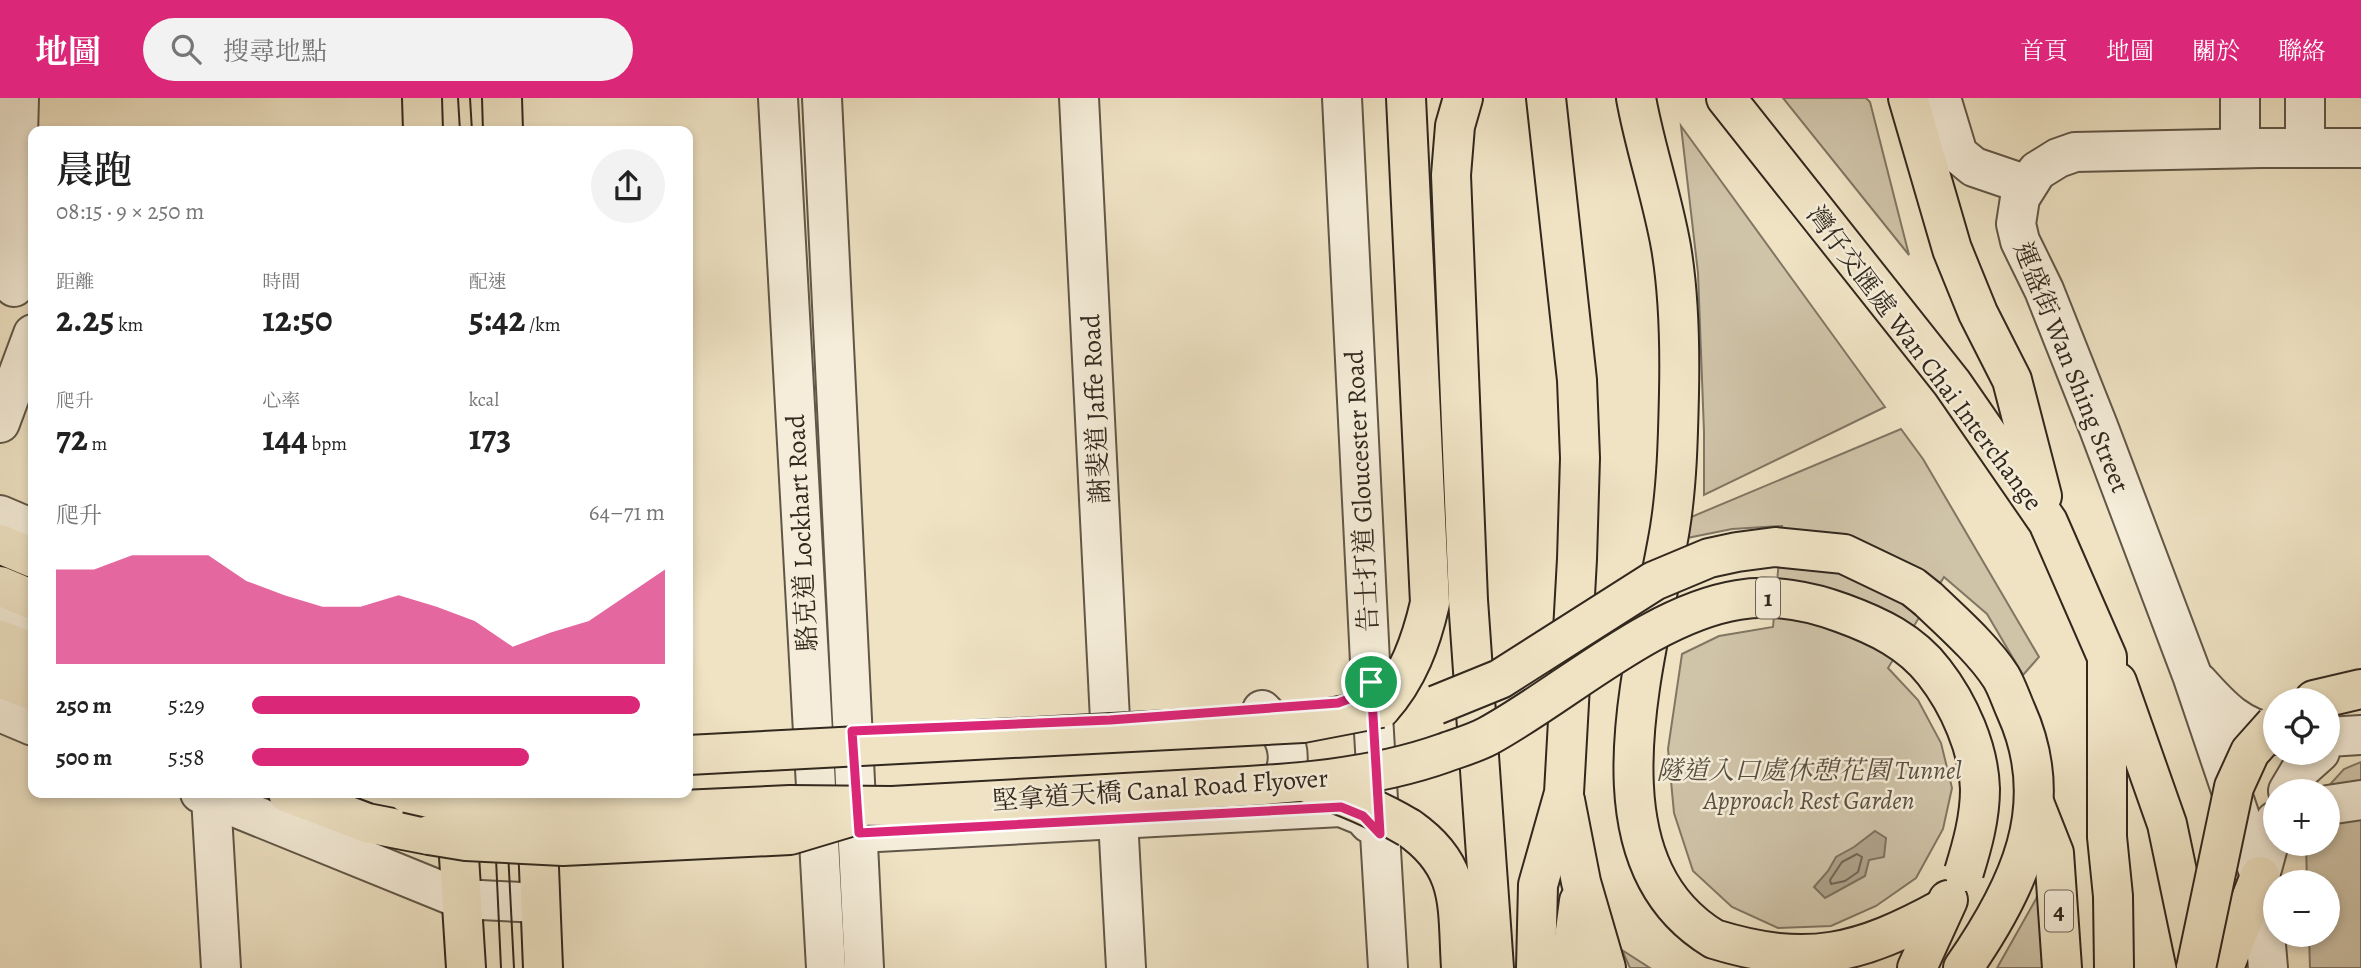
<!DOCTYPE html>
<html lang="zh-TW">
<meta charset="utf-8">
<style>
body{margin:0;font-family:Alegreya,"Noto Serif TC",serif;background:#f2f2f2;color:#222;height:100vh;display:flex;flex-direction:column;font-size:26px;white-space:nowrap}
*{box-sizing:border-box;margin:0}
p{font-size:23px;color:#767676}
.icon{flex:none;width:38px;height:38px;fill:none;stroke:currentColor;stroke-width:2;stroke-linecap:round;stroke-linejoin:round}
.map{position:relative;flex:1;overflow:hidden}
.drawer{position:absolute;left:28px;top:28px;width:665px;height:672px;display:flex;flex-direction:column;background:#fff;border-radius:14px;box-shadow:0 4px 10px #0003}
.drawer>*{flex:none}
.tools{position:absolute;left:2263px;top:590px;display:grid;gap:14px}
.tools a{display:grid;place-items:center;width:77px;height:77px;border-radius:50%;background:#fff;box-shadow:0 4px 10px #0003;font-size:35px}
.pin{position:absolute;display:grid;place-items:center;width:60px;height:60px;color:#fff;margin:-30px;border:4px solid #fff;border-radius:50%;box-shadow:0 2px 7px #0007}
.round{display:grid;place-items:center;flex:none;width:74px;height:74px;border-radius:37px;background:#f2f2f2}
.head{display:flex;align-items:center;justify-content:space-between;height:119px;padding:0 28px}
h1{font-size:38px;font-weight:600;line-height:52px}
.figures{display:grid;grid-template-columns:repeat(3,1fr);gap:10px;height:119px;padding:7px 28px}
.figures div{display:grid;align-content:center}
.figures b{font-size:35px;font-weight:600}
.figures small{font-size:19px;font-weight:400}
.figures p{font-size:19px}
.chart{height:196px;padding:14px 28px}
.chart p{display:flex;justify-content:space-between}
.chart svg{width:100%;height:126px;margin-top:7px;fill:#db2777;opacity:.7}
ul{padding:0 28px;list-style:none;font-size:23px}
li{display:grid;grid-template-columns:112px 84px 1fr;align-items:center;height:52px}
li i{height:18px;border-radius:9px;background:#db2777}
header{display:flex;align-items:center;gap:42px;box-sizing:border-box;height:98px;padding:0 35px;background:#db2777;color:#fff}
header strong{font-size:33px}
nav{display:flex;gap:38px;margin-inline-start:auto;font-size:24px}
.search{width:490px;height:63px;background:#f2f2f2;display:flex;align-items:center;gap:18px;box-sizing:border-box;padding:0 24px;border-radius:38px;color:#767676;font-size:26px}
.map>svg:first-child{display:block}
.green{fill:#cfc3a8;stroke:#807663;stroke-width:2}
.water{fill:#afa38c;stroke:#7d7260;stroke-width:2}
.lines{fill:none;stroke-linecap:round;stroke-linejoin:round}
.shore{stroke:#706655;stroke-width:2}
.minor-casing{stroke:#615748;stroke-width:42}
.major-casing{stroke:#32281e;stroke-width:42}
.highway-casing{stroke:#32281e;stroke-width:42}
.minor{stroke:#f5edd9;stroke-width:38}
.major{stroke:#efe3c4;stroke-width:38}
.highway{stroke:#efe3c4;stroke-width:38}
.tram{stroke:#32281e;stroke-width:2}
.highway-bridge-casing{stroke:#32281e;stroke-width:42;stroke-linecap:butt}
.highway-bridge{stroke:#efe3c4;stroke-width:38}
.route-casing{stroke:#fff;stroke-width:14}
.route{stroke:#db2777;stroke-width:9}
.labels{text-anchor:middle;stroke-width:5;stroke-linejoin:round;paint-order:stroke}
.shield{fill:#f5edd9;stroke:#6c6356;stroke-width:2}
.shield-label{font-size:24px;font-weight:bold;fill:#32281e}
.street-label{font-size:26px;fill:#32281e;stroke:#f5edd9}
.park-label{font-size:26px;font-style:italic;fill:#594f40;stroke:#f5edd9}
</style>
<header>
<strong>地圖</strong>
<div class="search"><svg class="icon" aria-label="search" viewBox="0 0 24 24"><circle cx="10" cy="10" r="6"/><path d="M15 15l6 6"/></svg>搜尋地點</div>
<nav><a>首頁</a><a>地圖</a><a>關於</a><a>聯絡</a></nav>
</header>
<div class="map">
<svg width="2361" height="870" viewBox="0 0 2361 870">
<rect width="100%" height="100%" fill="#efe3c4"/>
<filter id="stains"><feTurbulence type="fractalNoise" baseFrequency=".00286" numOctaves="4"/><feColorMatrix values="0 0 0 0 .2 0 0 0 0 .09 0 0 0 0 .02 0 0 0 .5 -.17"/></filter>
<radialGradient id="worn" r=".72"><stop offset=".6" stop-color="#630" stop-opacity="0"/><stop offset="1" stop-color="#630" stop-opacity=".3"/></radialGradient>
<g class="green">
<path d="M 1783,0 L 1866,0 L 1870,4 L 1909,157 Z"/>
<path d="M 1681,28 L 1885,309 L 1704,397 L 1704,334 L 1698,175 Z"/>
<path d="M 1901,331 L 1923,361 L 2039,559 L 2023,577 L 1987,516 L 1944,479 L 1888,570 L 1918,602 L 1941,645 L 1952,690 L 1943,731 L 1916,780 L 1876,808 L 1831,828 L 1778,830 L 1732,809 L 1693,773 L 1674,715 L 1668,651 L 1682,556 L 1719,538 L 1773,529 L 1782,428 L 1732,431 L 1687,440 L 1684,422 Z"/>
<path d="M 2361,664 L 2361,870 L 2310,870 L 2309,837 L 2328,836 L 2328,784 L 2307,784 L 2306,746 L 2328,746 L 2328,693 L 2324,693 L 2344,671 Z"/>
<path d="M 2043,779 L 2046,870 L 1997,870 L 2036,801 Z"/>
<path d="M 1622,852 L 1650,870 L 1630,870 Z"/>
</g>
<path class="water" d="M 1875,733 L 1886,740 L 1884,759 L 1869,762 L 1865,778 L 1825,800 L 1814,789 L 1828,773 L 1836,759 L 1854,749 Z"/>
<g class="lines">
<path class="shore" d="M 1857,756 L 1862,759 L 1858,774 L 1845,783 L 1831,786 L 1830,782 L 1842,764 Z"/>
<g class="minor-casing">
<g id="minor">
<path d="M 778,0 L 826,870"/>
<path d="M 822,0 L 864,870"/>
<path d="M 1079,0 L 1110,622"/>
<path d="M 1342,0 L 1371,584 L 1388,870"/>
<path d="M 1941,0 L 1958,56 L 1974,69 L 2027,87"/>
<path d="M 2240,0 L 2240,50"/>
<path d="M 2305,50 L 2305,0"/>
<path d="M 14,189 L 19,0"/>
<path d="M 0,325 L 33,236"/>
<path d="M 0,417 L 33,431"/>
<path d="M 0,514 L 33,527"/>
<path d="M 2198,584 C 2223,612 2238,628 2275,637"/>
<path d="M 0,614 L 33,628"/>
<path d="M 2328,639 L 2361,637"/>
<path d="M 2288,693 L 2301,671 L 2320,654"/>
<path d="M 200,695 L 461,801 L 540,805"/>
<path d="M 211,699 L 221,870"/>
<path d="M 2328,707 L 2361,702"/>
<path d="M 1261,708 C 1296,675 1297,645 1262,612"/>
<path d="M 1118,721 L 1126,870"/>
<path d="M 859,735 L 1341,709 L 1363,718 L 1369,725"/>
<path d="M 2260,778 L 2275,723"/>
<path d="M 2268,870 L 2260,778 L 2192,577 L 2098,328 L 2044,192 L 2020,143 L 2016,126 L 2020,100 L 2037,73 L 2058,60 L 2075,54 L 2261,50 L 2361,50"/>
</g>
</g>
<g class="major-casing">
<g id="major">
<path d="M 422,0 L 423,33"/>
<path d="M 502,0 L 503,33"/>
<path d="M 536,695 L 543,870"/>
<path d="M 456,711 L 466,870"/>
</g>
</g>
<g class="highway-casing">
<g id="highway">
<path d="M 1463,0 L 1455,28 L 1451,77 L 1468,502 L 1494,870"/>
<path d="M 1636,0 C 1645,50 1662,98 1671,149 C 1679,196 1680,247 1679,295 C 1678,340 1677,386 1670,430 C 1650,553 1579,759 1714,841 C 1808,870 1860,856 1944,810"/>
<path d="M 1726,0 L 1952,285 L 2048,424 L 2107,559 L 2107,739 L 2113,798 L 2114,870"/>
<path d="M 1908,0 L 1952,151 L 1978,215 L 2012,282 L 2042,398"/>
<path d="M 0,446 L 33,460"/>
<path d="M 0,488 L 33,502"/>
<path d="M 1928,501 C 1952,524 1983,551 2001,579 C 2007,589 2011,602 2016,613 C 2059,708 2018,791 1963,870"/>
<path d="M 0,542 L 33,555"/>
<path d="M 0,580 L 33,593"/>
<path d="M 2117,584 L 2167,726 L 2197,869"/>
<path d="M 2314,602 L 2361,591"/>
<path d="M 1381,610 C 1408,580 1421,544 1430,505 L 1406,0"/>
<path d="M 288,695 L 367,725 L 429,737"/>
<path d="M 1565,702 L 1581,784 L 1606,870"/>
<path d="M 2035,707 L 2054,755 L 2062,870"/>
<path d="M 892,708 L 1214,690"/>
<path d="M 1409,730 C 1465,769 1457,809 1461,870"/>
<path d="M 1536,870 L 1538,787 L 1564,695 L 1577,461 L 1580,360 L 1577,282 L 1546,0"/>
<path d="M 1570,870 L 1579,803"/>
<path d="M 1917,870 L 1948,802"/>
<path d="M 2224,870 L 2260,778"/>
</g>
</g>
<use href="#minor" class="minor"/>
<use href="#major" class="major"/>
<use href="#highway" class="highway"/>
<g class="tram">
<path d="M 458,0 L 460,33"/>
<path d="M 470,0 L 472,33"/>
<path d="M 493,695 L 501,870"/>
<path d="M 505,695 L 514,870"/>
</g>
<g class="highway-bridge-casing">
<g id="highway-bridge">
<path d="M 1436,607 L 1500,581 L 1654,483 L 1709,460 L 1737,454 L 1775,449 L 1844,456 L 1913,489 L 1928,501"/>
<path d="M 688,657 L 1303,625 L 1381,610"/>
<path d="M 1307,685 C 1343,697 1377,711 1409,730"/>
<path d="M 1214,690 C 1290,686 1371,681 1444,655 C 1458,650 1475,645 1488,638 C 1565,596 1651,516 1738,502 C 1772,496 1810,503 1842,515 C 1878,528 1911,544 1934,574 C 1959,606 1979,651 1980,691 C 1980,720 1972,748 1964,774"/>
<path d="M 407,695 L 442,703 L 550,718 L 790,707 L 892,708"/>
<path d="M 429,737 L 466,743 L 563,748 L 790,737 L 850,719"/>
<path d="M 2196,870 L 2234,689 L 2250,654 L 2275,626"/>
</g>
</g>
<use href="#highway-bridge" class="highway-bridge"/>
</g>
<g class="lines">
<g class="route-casing">
<path id="route" d="M 1371,584 L 1380,736 L 1363,718 L 1341,709 L 859,735 L 852,633 L 1110,622 L 1338,605 L 1357,598 Z"/>
</g>
<use href="#route" class="route"/>
</g>
<g class="labels">
<g class="shield">
<rect x="1756" y="479.5" width="24" height="41" rx="5"/>
<rect x="2045" y="792.5" width="28" height="41" rx="5"/>
</g>
<g class="shield-label">
<text x="1768" y="508">1</text>
<text x="2059" y="821">4</text>
</g>
<g class="street-label">
<text transform="translate(1925 260) rotate(53)" y="9">灣仔交匯處 Wan Chai Interchange</text>
<text transform="translate(2072 269) rotate(68)" y="9">運盛街 Wan Shing Street</text>
<text transform="translate(1095 311) rotate(-93)" y="9">謝斐道 Jaffe Road</text>
<text transform="translate(1361 393) rotate(-93)" y="9">告士打道 Gloucester Road</text>
<text transform="translate(801 435) rotate(-93)" y="9">駱克道 Lockhart Road</text>
<text transform="translate(1160 691) rotate(-4)" y="9">堅拿道天橋 Canal Road Flyover</text>
</g>
<g class="park-label">
<text x="1809" y="681">隧道入口處休憩花園 Tunnel<tspan x="1809" dy="30">Approach Rest Garden</tspan></text>
</g>
</g>
<rect width="100%" height="100%" filter="url(#stains)"/>
<rect width="100%" height="100%" fill="url(#worn)"/>
</svg>
<div class="tools">
<a><svg class="icon" aria-label="locate" viewBox="0 0 24 24"><circle cx="12" cy="12" r="6"/><path d="M12 2v4M12 18v4M2 12h4M18 12h4"/></svg></a>
<a>+</a>
<a>−</a>
</div>
<div class="pin" style="left:1371px;top:584px;background:#1e9e55"><svg class="icon" aria-label="arrive" viewBox="0 0 24 24"><path d="M6 21V4h12l-3 4 3 4H6"/></svg></div>
<section class="drawer">
<div class="head"><div><h1>晨跑</h1><p>08:15 · 9 × 250 m</p></div><a class="round"><svg class="icon" aria-label="share" viewBox="0 0 24 24"><path d="M12 15V3M7 8l5-5 5 5M5 13v7h14v-7"/></svg></a></div>
<div class="figures">
<div><p>距離</p><b>2.25<small> km</small></b></div>
<div><p>時間</p><b>12:50</b></div>
<div><p>配速</p><b>5:42<small> /km</small></b></div>
</div>
<div class="figures">
<div><p>爬升</p><b>72<small> m</small></b></div>
<div><p>心率</p><b>144<small> bpm</small></b></div>
<div><p>kcal</p><b>173</b></div>
</div>
<div class="chart"><p><span>爬升</span>64–71 m</p>
<svg viewBox="0 0 160 44" preserveAspectRatio="none"><path d="M0 44V11L10 11L20 6L30 6L40 6L50 15L60 20L70 24L80 24L90 20L100 24L110 29L120 38L130 33L140 29L150 20L160 11V44z"/></svg>
</div>
<ul>
<li><b>250 m</b>5:29<i style="width:94%"></i></li>
<li><b>500 m</b>5:58<i style="width:67%"></i></li>
</ul>
</section>
</div>
